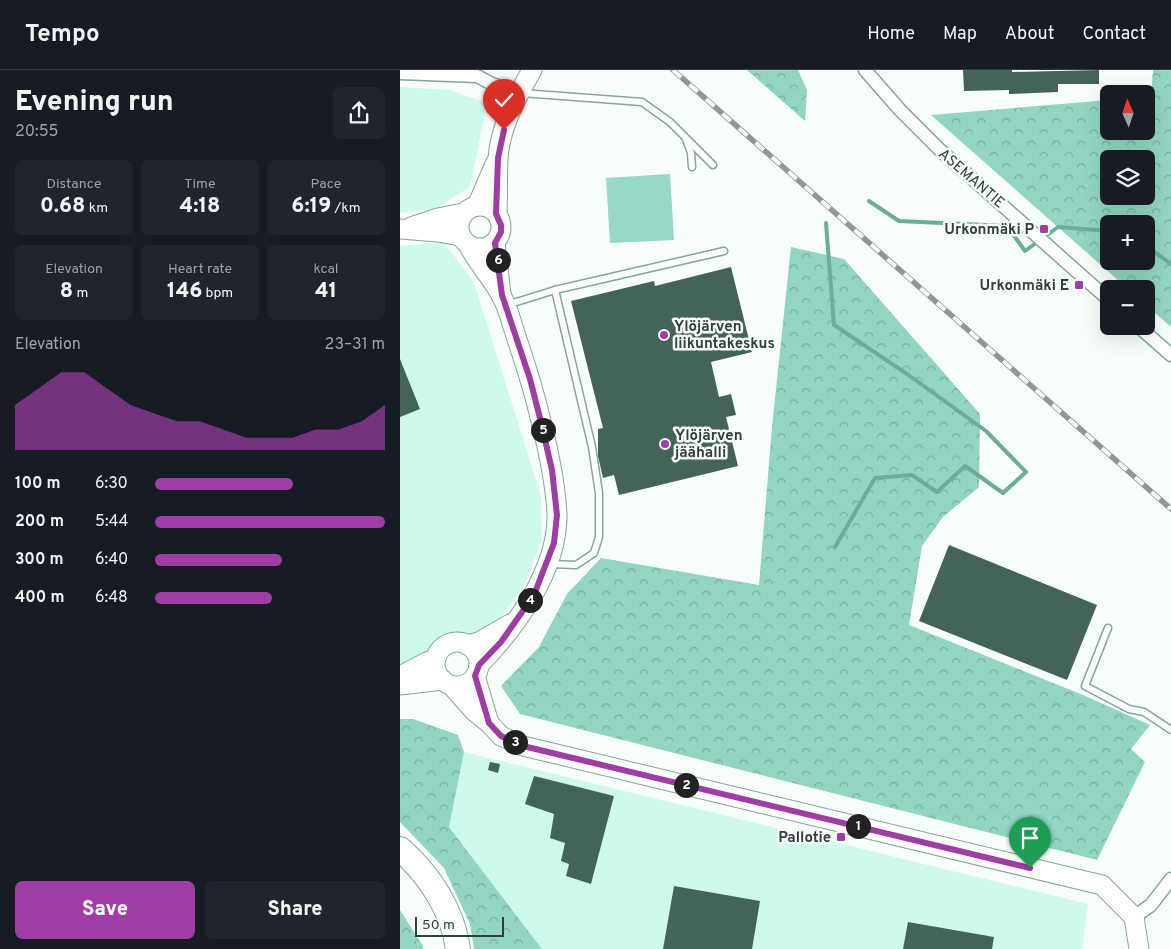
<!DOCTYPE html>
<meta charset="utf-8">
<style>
body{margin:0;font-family:Overpass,sans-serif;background:#20242c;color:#f1f3f6;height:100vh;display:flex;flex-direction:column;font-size:19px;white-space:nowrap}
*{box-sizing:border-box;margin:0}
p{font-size:16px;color:#9ea1a6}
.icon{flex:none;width:28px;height:28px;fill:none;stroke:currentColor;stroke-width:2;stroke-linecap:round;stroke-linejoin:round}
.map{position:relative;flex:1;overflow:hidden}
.panel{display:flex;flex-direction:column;background:#171b24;width:400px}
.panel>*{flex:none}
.needle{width:32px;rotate:357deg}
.tools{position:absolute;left:700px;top:15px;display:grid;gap:10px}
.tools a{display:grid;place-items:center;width:55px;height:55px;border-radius:8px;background:#171b24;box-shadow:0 5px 20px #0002;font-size:25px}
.scale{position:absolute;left:15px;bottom:12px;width:89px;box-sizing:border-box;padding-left:5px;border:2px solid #313f3b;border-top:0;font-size:14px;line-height:18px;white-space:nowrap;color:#313f3b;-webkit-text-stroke:4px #f7fdfb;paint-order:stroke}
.pin{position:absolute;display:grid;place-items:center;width:42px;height:42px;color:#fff;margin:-51px -21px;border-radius:50% 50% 50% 0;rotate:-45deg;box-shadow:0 0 5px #0007}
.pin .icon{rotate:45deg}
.km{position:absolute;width:25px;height:25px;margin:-12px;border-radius:50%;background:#222;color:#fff;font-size:14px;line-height:25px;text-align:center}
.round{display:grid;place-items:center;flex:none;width:52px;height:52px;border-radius:8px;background:#20242c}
.head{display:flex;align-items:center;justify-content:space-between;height:85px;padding:0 15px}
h1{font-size:28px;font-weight:800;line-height:38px}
.stats{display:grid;grid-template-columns:repeat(3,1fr);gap:8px;height:85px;padding:5px 15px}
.stats div{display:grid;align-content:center;border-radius:8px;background:#20242c;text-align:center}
.stats b{font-size:21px;font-weight:800}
.stats small{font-size:14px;font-weight:400}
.stats p{font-size:14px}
.chart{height:140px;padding:10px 15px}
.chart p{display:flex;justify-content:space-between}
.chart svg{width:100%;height:90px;margin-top:5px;fill:#9e3da4;opacity:.7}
.action{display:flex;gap:10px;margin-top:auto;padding:10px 15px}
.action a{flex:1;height:58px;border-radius:8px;background:#9e3da4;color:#fff;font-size:20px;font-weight:800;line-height:58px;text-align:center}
.action a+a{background:#20242c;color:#f1f3f6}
ul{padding:0 15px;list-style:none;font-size:16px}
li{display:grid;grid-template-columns:80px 60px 1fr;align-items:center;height:38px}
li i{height:12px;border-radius:6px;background:#9e3da4}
header{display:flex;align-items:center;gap:30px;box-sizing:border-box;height:70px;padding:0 25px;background:#171b24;border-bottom:1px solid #363941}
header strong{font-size:24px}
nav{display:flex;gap:28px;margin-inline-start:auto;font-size:18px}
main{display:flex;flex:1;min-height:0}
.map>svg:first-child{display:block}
.built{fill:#cefaed}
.forest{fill:url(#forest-crowns);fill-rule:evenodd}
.pitch{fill:#97d8c6}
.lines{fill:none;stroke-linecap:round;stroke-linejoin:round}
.stream{stroke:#6bac9b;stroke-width:4}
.building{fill:#44645b}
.lane-casing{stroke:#85a69c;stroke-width:9}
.street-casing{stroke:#85a69c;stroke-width:15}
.secondary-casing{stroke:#85a69c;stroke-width:21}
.highway-casing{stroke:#85a69c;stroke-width:26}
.lane{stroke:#fff;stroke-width:6}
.street{stroke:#fff;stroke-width:12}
.secondary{stroke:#fff;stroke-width:19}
.highway{stroke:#fff;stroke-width:24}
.rail-casing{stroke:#8e9895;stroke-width:5.5}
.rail{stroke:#f7fdfb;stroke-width:4;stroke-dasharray:11;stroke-linecap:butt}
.route-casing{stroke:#fff;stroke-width:10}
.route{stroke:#9e3da4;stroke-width:6}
.poi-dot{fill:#9e3da4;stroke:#f7fdfb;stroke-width:2}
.labels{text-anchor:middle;stroke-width:5;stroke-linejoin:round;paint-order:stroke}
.street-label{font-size:15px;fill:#313f3b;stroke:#f7fdfb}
.poi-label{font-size:15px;font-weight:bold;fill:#313f3b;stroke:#f7fdfb;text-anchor:end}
</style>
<header>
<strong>Tempo</strong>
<nav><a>Home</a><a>Map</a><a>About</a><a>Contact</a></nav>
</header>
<main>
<section class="panel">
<div class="head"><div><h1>Evening run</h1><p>20:55</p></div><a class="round"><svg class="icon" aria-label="share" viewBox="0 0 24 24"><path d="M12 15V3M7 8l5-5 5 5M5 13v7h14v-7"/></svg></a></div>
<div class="stats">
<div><p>Distance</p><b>0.68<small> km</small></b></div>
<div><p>Time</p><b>4:18</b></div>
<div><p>Pace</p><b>6:19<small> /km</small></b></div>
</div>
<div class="stats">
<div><p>Elevation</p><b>8<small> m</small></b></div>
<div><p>Heart rate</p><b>146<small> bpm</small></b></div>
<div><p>kcal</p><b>41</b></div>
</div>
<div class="chart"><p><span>Elevation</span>23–31 m</p>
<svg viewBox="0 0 160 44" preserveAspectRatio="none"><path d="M0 44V22L10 14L20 6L30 6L40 14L50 22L60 26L70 30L80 30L90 34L100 38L110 38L120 38L130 34L140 34L150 30L160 22V44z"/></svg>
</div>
<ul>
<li><b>100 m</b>6:30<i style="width:60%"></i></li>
<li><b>200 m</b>5:44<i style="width:100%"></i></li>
<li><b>300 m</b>6:40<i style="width:55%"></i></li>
<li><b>400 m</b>6:48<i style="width:51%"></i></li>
</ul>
<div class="action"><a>Save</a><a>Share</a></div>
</section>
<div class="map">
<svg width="771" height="879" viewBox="0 0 771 879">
<defs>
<pattern id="forest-crowns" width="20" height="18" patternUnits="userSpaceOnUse" patternTransform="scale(1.25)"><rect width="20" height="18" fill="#92d5c2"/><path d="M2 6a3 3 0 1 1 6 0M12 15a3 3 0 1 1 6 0" fill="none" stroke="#78ae9f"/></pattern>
</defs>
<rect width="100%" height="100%" fill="#f7fdfb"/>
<g class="built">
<path d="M 0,17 L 50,20 L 87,33 L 70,117 L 35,139 L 0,143 Z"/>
<path d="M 44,172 L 74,213 L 141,426 L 142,469 L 126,513 L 98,551 L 72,575 L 41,590 L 0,599 L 0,176 Z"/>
<path d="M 64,682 L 688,834 L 682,879 L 142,879 L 49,757 Z"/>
</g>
<g class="forest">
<path d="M 347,0 L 398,0 L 407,20 L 405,51 Z"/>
<path d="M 753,0 L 771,0 L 771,257 L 746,235 L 746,219 L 728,219 L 531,45 L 709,30 L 709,61 L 746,61 L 746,26 L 751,26 ZM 709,89 L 746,89 L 746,126 L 709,126 ZM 709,154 L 746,154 L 746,191 L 709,191 Z"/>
<path d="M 391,177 L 444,189 L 580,344 L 579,417 L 543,447 L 522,476 L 509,555 L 683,625 L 750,655 L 731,679 L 745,692 L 697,790 L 120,644 L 101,616 L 139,577 L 167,524 L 201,488 L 359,515 L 372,357 Z"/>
<path d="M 0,649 L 13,649 L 58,665 L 64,682 L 49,757 L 142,879 L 74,879 L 70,854 L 44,798 L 0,752 Z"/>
<path d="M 0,840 L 23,876 L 23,879 L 0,879 Z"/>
</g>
<path class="pitch" d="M 270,104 L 274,170 L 210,173 L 206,108 Z"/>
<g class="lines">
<g class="stream">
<path d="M 469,131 L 499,151 L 607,156 L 625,181 L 658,157 L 709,161"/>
<path d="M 426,153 L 434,255 L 507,304 L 586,361 L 626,402 L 603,423 L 565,396 L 537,422 L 512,405 L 475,408 L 435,477"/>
<path d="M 746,176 L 771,194"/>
</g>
</g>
<g class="building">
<path d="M 563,0 L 612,0 L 612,2 L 699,0 L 699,14 L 658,14 L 658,22 L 609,24 L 609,20 L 564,21 Z"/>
<path d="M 331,197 L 352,282 L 311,292 L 319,327 L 331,324 L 336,345 L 326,347 L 338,396 L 219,425 L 214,405 L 203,408 L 198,386 L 198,359 L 203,358 L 171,231 L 254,211 L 255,216 Z"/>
<path d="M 0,289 L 20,339 L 0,347 Z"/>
<path d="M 549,475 L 697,535 L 667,610 L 519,551 Z"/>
<path d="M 90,692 L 100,694 L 98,703 L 88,700 Z"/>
<path d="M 134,706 L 214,726 L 191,814 L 166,806 L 169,794 L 161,791 L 165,773 L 150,768 L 154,744 L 125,734 Z"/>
<path d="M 274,816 L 360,831 L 352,879 L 263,879 Z"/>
<path d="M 508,852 L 594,867 L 592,879 L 503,879 Z"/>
</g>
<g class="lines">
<g class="lane-casing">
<g id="lane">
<path d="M 122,23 L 242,32 L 270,52 L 313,95"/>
<path d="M 286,69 L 291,83 L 292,97"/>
<path d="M 107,235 L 155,220 L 324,181"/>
<path d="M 151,494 L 176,495 L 194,483 L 199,467 L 199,423 L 192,377 L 155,220"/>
<path d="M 708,558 L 685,616 L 729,639 L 744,642 L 771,660"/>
</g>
</g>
<g class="street-casing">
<g id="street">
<path d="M 465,0 L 500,40 L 540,80 L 709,230"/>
<path d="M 0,3 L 77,6 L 92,14 L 118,23"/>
<path d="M 738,256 L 771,285"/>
<path d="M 734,847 L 751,835 L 771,809"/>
</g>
</g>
<g class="secondary-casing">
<g id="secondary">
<circle cx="80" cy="157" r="21"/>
<path d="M 77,136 L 96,92"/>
<path d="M 97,144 C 98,126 97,108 98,90 C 99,59 117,26 132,0"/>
<path d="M 11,157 L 38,148 L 63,143"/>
<path d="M 0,159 L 38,162 L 60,166"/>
<path d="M 95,173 L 101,224"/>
<path d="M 69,176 C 78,194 93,209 102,227 C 108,238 111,251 115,263 C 123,287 131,311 137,335 C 146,371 155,407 157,444 C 158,500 116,557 79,595"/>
<circle cx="57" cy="594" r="22"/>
<path d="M 67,575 L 79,572 L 110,554"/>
<path d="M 0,606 L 27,592 L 36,589"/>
<path d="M 75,606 L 89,653"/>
<path d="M 0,615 L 43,610"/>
<path d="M 51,615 L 74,641 L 89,653 L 101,666 L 123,676 L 702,815 L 734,847 L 739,879"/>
</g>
</g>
<g class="highway-casing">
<path id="highway" d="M 0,779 C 29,804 53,841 58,879"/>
</g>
<use href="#lane" class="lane"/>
<use href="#street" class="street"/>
<use href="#secondary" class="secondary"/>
<use href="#highway" class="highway"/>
<g class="rail-casing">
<path id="rail" d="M 273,0 L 771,439"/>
</g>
<use href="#rail" class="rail"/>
</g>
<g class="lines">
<g class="route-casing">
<path id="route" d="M 104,60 L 98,88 L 96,144 L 101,155 L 101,162 L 95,173 L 102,225 L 130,309 L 140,348 L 152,400 L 157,445 L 154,473 L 134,525 L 101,572 L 79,595 L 75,606 L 89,653 L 101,666 L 123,676 L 630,798"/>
</g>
<use href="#route" class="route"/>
</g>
<g class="poi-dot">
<rect x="639" y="154" width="10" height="10" rx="2.5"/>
<rect x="674" y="210" width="10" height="10" rx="2.5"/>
<circle cx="264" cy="265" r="5"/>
<circle cx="265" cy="374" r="5"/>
<rect x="436" y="762" width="10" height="10" rx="2.5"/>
</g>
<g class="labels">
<g class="street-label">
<text transform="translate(572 108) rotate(41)" y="5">ASEMANTIE</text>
</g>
<g class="poi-label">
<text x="634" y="164">Urkonmäki P</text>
<text x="669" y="220">Urkonmäki E</text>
<text x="274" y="261" text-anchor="start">Ylöjärven<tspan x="274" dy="17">liikuntakeskus</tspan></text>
<text x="275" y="370" text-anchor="start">Ylöjärven<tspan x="275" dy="17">jäähalli</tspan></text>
<text x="431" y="772">Pallotie</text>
</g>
</g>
</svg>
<div class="tools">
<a><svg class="needle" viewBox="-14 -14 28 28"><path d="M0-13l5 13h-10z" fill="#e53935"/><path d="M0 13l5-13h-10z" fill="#9ea1a6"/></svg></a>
<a><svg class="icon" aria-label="layers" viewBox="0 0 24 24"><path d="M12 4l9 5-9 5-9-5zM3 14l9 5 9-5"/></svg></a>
<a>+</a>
<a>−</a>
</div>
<div class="scale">50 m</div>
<div class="pin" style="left:630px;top:798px;background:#1e9e55"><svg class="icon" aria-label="arrive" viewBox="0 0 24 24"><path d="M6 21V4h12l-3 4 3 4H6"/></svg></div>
<div class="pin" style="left:104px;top:60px;background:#d93025"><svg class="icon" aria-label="check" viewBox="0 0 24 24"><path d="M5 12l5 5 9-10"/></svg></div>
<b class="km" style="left:458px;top:756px">1</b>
<b class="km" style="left:286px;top:715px">2</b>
<b class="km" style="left:115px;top:672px">3</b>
<b class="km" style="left:130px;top:530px">4</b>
<b class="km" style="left:143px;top:360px">5</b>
<b class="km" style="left:98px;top:190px">6</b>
</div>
</main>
